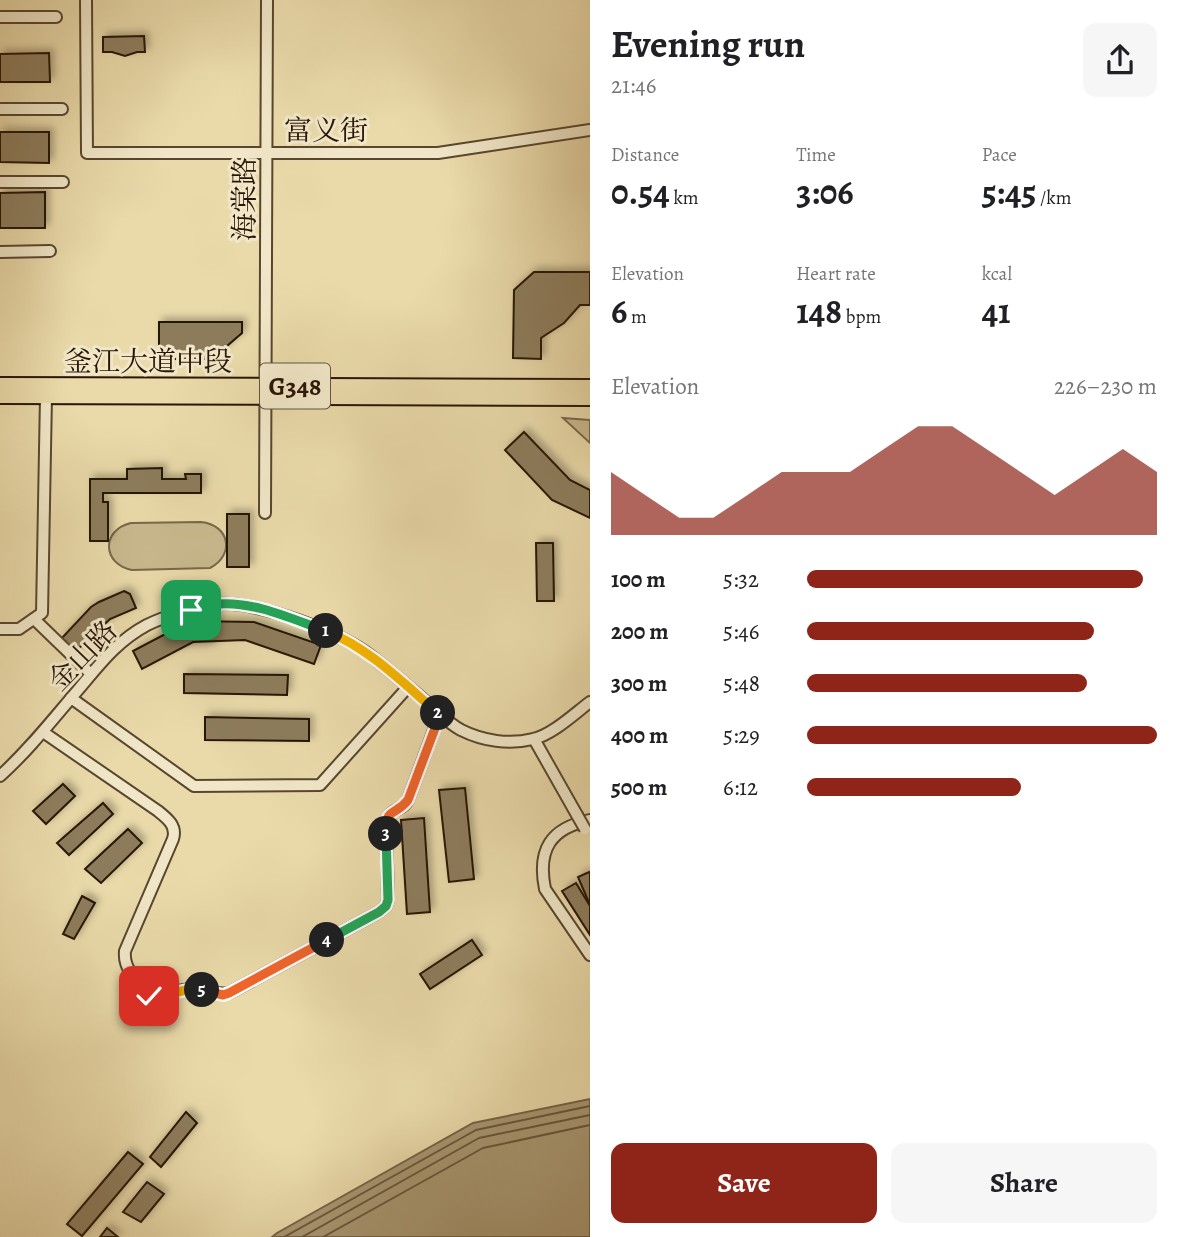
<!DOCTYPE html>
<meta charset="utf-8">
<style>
body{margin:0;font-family:Alegreya,"Noto Serif SC",serif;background:#f6f6f6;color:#202124;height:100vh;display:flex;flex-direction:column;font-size:26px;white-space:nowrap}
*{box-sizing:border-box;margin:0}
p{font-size:23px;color:#757577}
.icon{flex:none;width:38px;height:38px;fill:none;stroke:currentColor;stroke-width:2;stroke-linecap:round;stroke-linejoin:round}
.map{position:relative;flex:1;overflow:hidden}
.sheet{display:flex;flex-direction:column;background:#fff;width:588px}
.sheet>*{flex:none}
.pin{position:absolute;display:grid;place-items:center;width:60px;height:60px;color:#fff;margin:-30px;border-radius:14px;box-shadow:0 4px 10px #0006}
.km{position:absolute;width:35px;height:35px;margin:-18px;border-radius:50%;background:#222;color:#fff;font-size:19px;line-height:35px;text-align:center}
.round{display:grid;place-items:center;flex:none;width:74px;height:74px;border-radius:14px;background:#f6f6f6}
.headline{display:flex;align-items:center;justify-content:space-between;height:119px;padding:0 21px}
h1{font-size:38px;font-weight:600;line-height:52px}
.metrics{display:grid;grid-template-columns:repeat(3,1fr);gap:10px;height:119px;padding:7px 21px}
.metrics div{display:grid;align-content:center}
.metrics b{font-size:35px;font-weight:600}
.metrics small{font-size:19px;font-weight:400}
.metrics p{font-size:19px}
.chart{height:196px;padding:14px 21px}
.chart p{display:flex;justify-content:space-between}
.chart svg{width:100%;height:126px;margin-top:7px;fill:#8f2418;opacity:.7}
.primary-button{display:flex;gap:14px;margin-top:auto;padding:14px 21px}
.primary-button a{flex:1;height:80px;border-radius:14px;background:#8f2418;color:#fff;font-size:28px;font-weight:600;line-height:80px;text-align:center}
.primary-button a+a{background:#f6f6f6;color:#202124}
ul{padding:0 21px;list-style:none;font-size:23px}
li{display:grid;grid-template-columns:112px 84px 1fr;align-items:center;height:52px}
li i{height:18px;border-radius:9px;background:#8f2418}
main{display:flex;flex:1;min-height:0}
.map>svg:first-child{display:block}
.green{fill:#c9b98e;stroke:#78674a;stroke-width:2}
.water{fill:#a89772;stroke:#756347;stroke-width:2}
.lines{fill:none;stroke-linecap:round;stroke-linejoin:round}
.shore{stroke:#68563c;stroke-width:2}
.building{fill:#8d7b5b;stroke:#281506;stroke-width:2;filter:url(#shadow)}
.minor-casing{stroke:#58462f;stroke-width:14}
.major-casing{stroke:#281506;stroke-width:18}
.minor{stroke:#f1e7c8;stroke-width:10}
.major{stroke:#eadaaa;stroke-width:14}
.minor-bridge-casing{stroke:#58462f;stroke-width:14;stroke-linecap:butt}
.minor-bridge{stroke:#f1e7c8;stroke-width:10}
.split-1-casing{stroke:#fff;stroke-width:14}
.split-2-casing{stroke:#fff;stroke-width:14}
.split-3-casing{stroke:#fff;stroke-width:14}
.split-4-casing{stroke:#fff;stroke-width:14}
.split-5-casing{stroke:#fff;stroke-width:14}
.split-6-casing{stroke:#fff;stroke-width:14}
.split-1{stroke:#22a559;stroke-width:9}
.split-2{stroke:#f5b400;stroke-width:9}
.split-3{stroke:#f0652b;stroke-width:9}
.split-4{stroke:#22a559;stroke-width:9}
.split-5{stroke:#f0652b;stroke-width:9}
.split-6{stroke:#f5b400;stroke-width:9}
.labels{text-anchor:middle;stroke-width:6;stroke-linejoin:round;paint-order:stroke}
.shield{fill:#f1e7c8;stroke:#645440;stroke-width:2}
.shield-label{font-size:26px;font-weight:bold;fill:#281506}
.street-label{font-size:28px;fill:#281506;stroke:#f1e7c8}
</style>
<main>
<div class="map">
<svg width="590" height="1237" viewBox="0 0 590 1237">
<defs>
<filter id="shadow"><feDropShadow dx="4" dy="-4" stdDeviation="3.5" flood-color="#0004"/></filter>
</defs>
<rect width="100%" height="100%" fill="#eadaaa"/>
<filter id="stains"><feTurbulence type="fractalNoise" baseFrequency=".00286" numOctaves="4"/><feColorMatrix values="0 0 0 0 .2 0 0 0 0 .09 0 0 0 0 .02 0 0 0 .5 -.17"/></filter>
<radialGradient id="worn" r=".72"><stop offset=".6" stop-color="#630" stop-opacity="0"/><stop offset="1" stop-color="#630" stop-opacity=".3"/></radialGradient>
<g class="green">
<path d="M 563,418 L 590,420 L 590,443 Z"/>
<path d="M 201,522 C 230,525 235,555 210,568 L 132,570 C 102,564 101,530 131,523 Z"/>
</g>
<path class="water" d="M 590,1099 L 590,1237 L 272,1237 L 277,1233 L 473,1123 Z"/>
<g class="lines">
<g class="shore">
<path d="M 284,1237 L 476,1130 L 590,1106"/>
<path d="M 302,1237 L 479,1138 L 590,1115"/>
<path d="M 323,1237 L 483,1148 L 590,1125"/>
</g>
</g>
<g class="building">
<path d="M 144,36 L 145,52 L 137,52 L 125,56 L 112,52 L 103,52 L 103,37 Z"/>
<path d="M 49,53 L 50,82 L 0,82 L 0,54 Z"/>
<path d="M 0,132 L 49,132 L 49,163 L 0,162 Z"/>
<path d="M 45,192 L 45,228 L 0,228 L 0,193 Z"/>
<path d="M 534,272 L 590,272 L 590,305 L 580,305 L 564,323 L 541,338 L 541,359 L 513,358 L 514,290 Z"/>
<path d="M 159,322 L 242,322 L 242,333 L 212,359 L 159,359 Z"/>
<path d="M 524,432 L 570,480 L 590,490 L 590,518 L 552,500 L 505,450 Z"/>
<path d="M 162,468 L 162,479 L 186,479 L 185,474 L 201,474 L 201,493 L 103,493 L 103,502 L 108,502 L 108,541 L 90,541 L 90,479 L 127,479 L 127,469 Z"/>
<rect x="227" y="514" width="22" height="53"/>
<path d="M 536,543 L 553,543 L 554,601 L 537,601 Z"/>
<path d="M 124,591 L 130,594 L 136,608 L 110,619 L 75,652 L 61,639 L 91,607 L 99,602 Z"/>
<path d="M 190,621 L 254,622 L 321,645 L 314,664 L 245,640 L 193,642 L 142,669 L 133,651 Z"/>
<path d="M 184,674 L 288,675 L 287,695 L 184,693 Z"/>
<path d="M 205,717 L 309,719 L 309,741 L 205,740 Z"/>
<path d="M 63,784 L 75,796 L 46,824 L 33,811 Z"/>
<path d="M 465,788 L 474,879 L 449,882 L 439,790 Z"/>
<path d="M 103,803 L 113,814 L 69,855 L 57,843 Z"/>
<path d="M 424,818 L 430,912 L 407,914 L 401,820 Z"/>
<path d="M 128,829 L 142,843 L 101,883 L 85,869 Z"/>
<path d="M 589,872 L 590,874 L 590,905 L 578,877 Z"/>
<path d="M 576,883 L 590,906 L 590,935 L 562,891 Z"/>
<path d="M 82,896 L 95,903 L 74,939 L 63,934 Z"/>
<path d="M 472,940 L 482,955 L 430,989 L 420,974 Z"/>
<path d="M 186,1112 L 197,1123 L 161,1167 L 150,1157 Z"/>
<path d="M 128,1152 L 143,1164 L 82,1236 L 67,1224 Z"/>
<path d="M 147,1182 L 164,1194 L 141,1222 L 123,1212 Z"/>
<path d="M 107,1228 L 118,1237 L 100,1237 Z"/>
</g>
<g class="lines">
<g class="minor-casing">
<g id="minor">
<path d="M 86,0 L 87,153 L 438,153 L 590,130"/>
<path d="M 0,17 L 56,17"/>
<path d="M 0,109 L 62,109"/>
<path d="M 0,182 L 63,182"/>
<path d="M 0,252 L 50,251"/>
<path d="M 265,513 L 267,0"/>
<path d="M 34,619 L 91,674"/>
<path d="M 0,629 L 19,629 L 42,613 L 46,396"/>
<path d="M 71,698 L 194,786 L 320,785 L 408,687"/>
<path d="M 43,732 L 158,811 C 168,819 177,826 173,839 L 125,951 C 124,961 127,967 133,977 C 154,1013 165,987 196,989 C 207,989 217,996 229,993 L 379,912 L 386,906 L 388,900 L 386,823 C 390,807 402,812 408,800 L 440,714"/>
<path d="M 534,739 L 577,815"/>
<path d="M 0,776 C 29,750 53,719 78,690 C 100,664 117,641 147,625 C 163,617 200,605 218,604 C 257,601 340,632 371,656 C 392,672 412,690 432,707 C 441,715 450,724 461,730 C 483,741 509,745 533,739 C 552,735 574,714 590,702"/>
<path d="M 590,820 C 551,828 537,849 545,889 L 590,955"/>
</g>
</g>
<g class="major-casing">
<g id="major">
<path d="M 0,385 L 590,387"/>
<path d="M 0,396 L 590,398"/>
</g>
</g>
<use href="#minor" class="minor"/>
<use href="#major" class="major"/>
<g class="minor-bridge-casing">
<path id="minor-bridge" d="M 577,815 L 585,829"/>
</g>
<use href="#minor-bridge" class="minor-bridge"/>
</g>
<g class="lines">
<g class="split-1-casing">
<path id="split-1" d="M 191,610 C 200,608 209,605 218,604 C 254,601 292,619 326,631"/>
</g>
<g class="split-2-casing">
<path id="split-2" d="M 326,631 C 369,648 403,683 438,713"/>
</g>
<g class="split-3-casing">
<path id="split-3" d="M 386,834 C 385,806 395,817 408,800 L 440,715 L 438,713"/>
</g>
<g class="split-4-casing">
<path id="split-4" d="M 327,940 L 379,912 L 386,906 L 388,900 L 386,834"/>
</g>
<g class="split-5-casing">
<path id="split-5" d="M 202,990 L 223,995 L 229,993 L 327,940"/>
</g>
<g class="split-6-casing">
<path id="split-6" d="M 149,996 L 155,997 L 191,989 L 202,990"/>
</g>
<use href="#split-1" class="split-1"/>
<use href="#split-2" class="split-2"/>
<use href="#split-3" class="split-3"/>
<use href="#split-4" class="split-4"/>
<use href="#split-5" class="split-5"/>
<use href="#split-6" class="split-6"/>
</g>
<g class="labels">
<rect class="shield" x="260" y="363.5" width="70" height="45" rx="5"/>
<g class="shield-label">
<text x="295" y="395">G348</text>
</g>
<g class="street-label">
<text x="326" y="140">富义街</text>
<text transform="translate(244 199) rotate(-90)" y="10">海棠路</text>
<text x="148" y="371">釜江大道中段</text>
<text transform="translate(82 655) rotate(-46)" y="10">金山路</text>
</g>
</g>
<rect width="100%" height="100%" filter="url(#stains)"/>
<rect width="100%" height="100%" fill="url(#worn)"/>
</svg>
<div class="pin" style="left:191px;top:610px;background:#1e9e55"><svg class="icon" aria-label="arrive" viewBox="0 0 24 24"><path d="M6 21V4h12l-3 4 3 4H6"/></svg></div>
<div class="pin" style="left:149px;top:996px;background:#d93025"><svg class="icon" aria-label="check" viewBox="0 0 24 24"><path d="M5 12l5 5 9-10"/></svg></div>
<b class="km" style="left:326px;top:631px">1</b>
<b class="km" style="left:438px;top:713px">2</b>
<b class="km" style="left:386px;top:834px">3</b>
<b class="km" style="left:327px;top:940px">4</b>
<b class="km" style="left:202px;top:990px">5</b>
</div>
<section class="sheet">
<div class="headline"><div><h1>Evening run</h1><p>21:46</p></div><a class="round"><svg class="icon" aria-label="share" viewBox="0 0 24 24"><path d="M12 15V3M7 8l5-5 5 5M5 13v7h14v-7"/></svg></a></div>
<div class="metrics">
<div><p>Distance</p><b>0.54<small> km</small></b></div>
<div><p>Time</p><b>3:06</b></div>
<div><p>Pace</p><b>5:45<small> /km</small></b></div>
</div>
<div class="metrics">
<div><p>Elevation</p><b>6<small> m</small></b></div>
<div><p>Heart rate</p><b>148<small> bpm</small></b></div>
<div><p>kcal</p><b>41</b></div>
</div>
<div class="chart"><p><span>Elevation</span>226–230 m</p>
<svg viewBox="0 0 160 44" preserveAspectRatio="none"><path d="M0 44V22L10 30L20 38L30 38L40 30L50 22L60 22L70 22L80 14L90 6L100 6L110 14L120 22L130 30L140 22L150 14L160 22V44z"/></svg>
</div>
<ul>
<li><b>100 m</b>5:32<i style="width:96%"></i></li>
<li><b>200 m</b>5:46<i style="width:82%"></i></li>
<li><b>300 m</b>5:48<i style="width:80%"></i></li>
<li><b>400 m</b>5:29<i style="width:100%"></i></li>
<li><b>500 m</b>6:12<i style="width:61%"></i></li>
</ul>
<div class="primary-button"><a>Save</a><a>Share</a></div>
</section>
</main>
